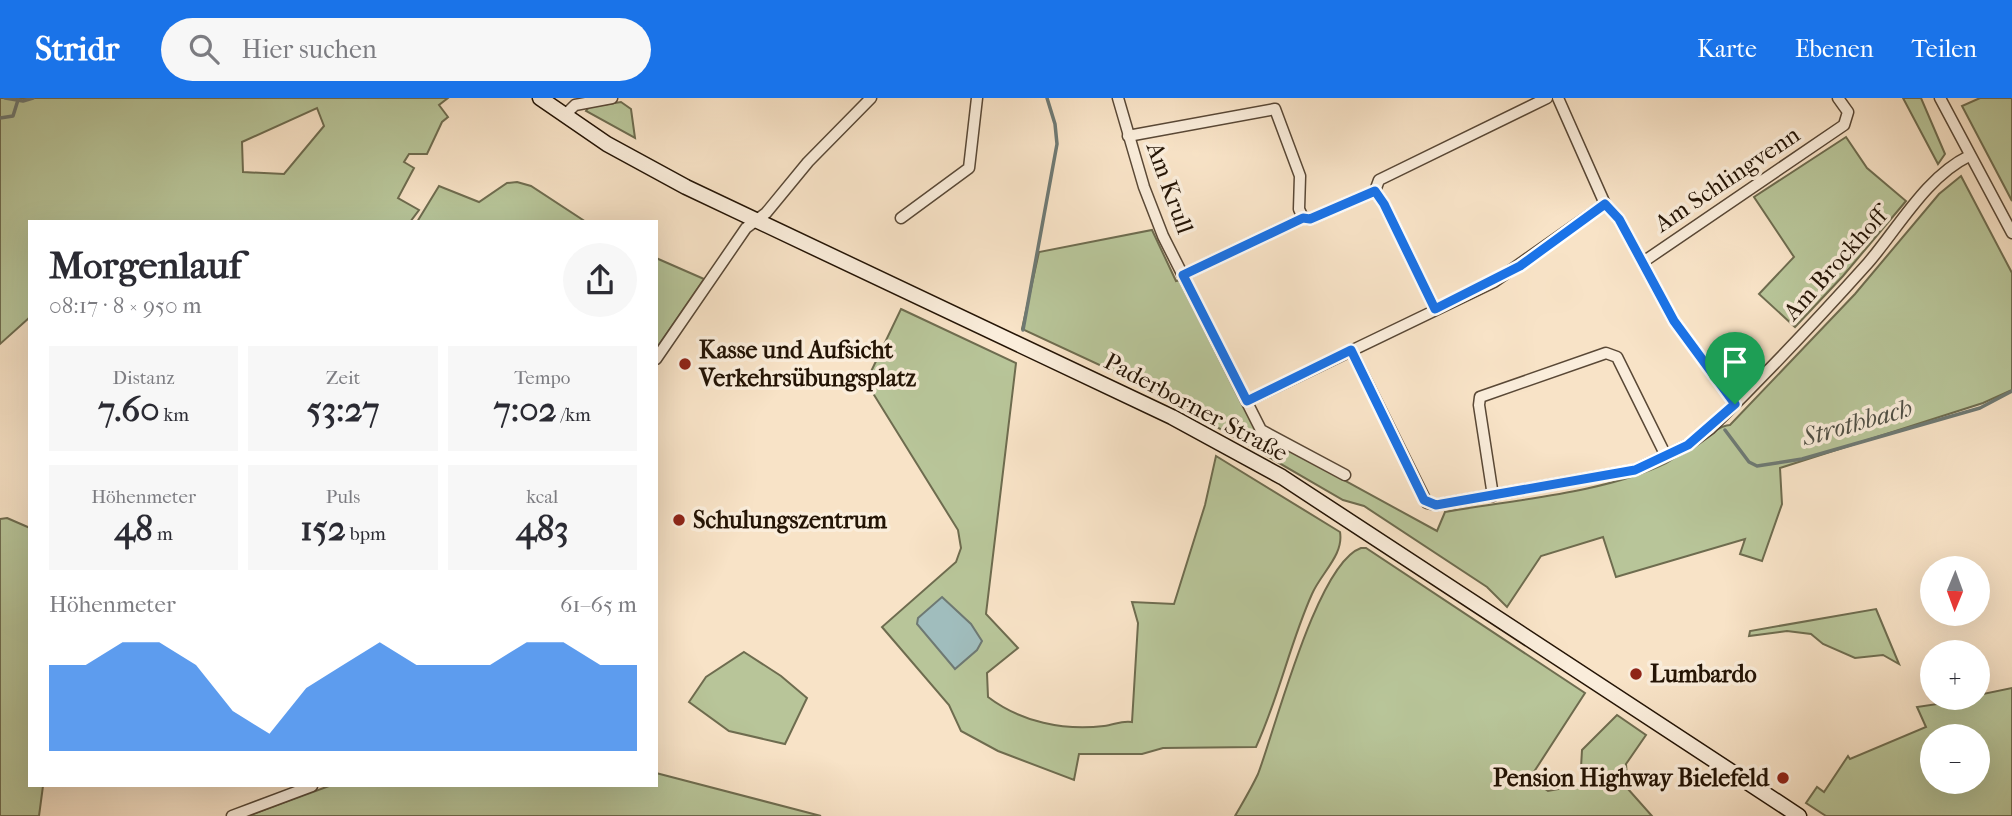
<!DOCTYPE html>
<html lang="de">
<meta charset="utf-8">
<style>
body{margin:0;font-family:"IM FELL French Canon",serif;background:#f7f7f7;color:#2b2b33;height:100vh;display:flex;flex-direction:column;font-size:26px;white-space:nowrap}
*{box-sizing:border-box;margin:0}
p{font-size:23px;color:#7c7c81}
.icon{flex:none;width:38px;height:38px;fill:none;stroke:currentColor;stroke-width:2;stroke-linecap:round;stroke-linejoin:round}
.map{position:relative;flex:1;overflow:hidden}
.details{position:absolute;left:28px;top:122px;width:630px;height:567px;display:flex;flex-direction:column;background:#fff;border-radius:0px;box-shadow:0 7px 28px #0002}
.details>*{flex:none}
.needle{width:46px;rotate:181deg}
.fabs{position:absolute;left:1920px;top:458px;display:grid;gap:14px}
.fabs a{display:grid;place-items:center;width:70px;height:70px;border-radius:50%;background:#fff;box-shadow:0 7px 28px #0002;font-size:35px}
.pin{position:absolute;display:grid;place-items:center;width:60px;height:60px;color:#fff;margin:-72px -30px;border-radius:50% 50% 50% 0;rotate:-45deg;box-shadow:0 0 7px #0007}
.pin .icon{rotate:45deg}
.round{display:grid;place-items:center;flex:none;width:74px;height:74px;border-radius:37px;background:#f7f7f7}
.summary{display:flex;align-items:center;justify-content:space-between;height:119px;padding:0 21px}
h1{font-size:38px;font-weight:800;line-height:52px}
.stats{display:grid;grid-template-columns:repeat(3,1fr);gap:10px;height:119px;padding:7px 21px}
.stats div{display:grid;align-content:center;border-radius:0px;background:#f7f7f7;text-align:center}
.stats b{font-size:35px;font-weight:800}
.stats small{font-size:19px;font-weight:400}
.stats p{font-size:19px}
.chart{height:196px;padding:14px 21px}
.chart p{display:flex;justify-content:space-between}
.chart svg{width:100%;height:126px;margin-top:7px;fill:#1a73e8;opacity:.7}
header{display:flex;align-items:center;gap:42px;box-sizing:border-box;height:98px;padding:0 35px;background:#1a73e8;color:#fff}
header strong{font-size:33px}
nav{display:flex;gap:38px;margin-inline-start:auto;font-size:24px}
.search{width:490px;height:63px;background:#f7f7f7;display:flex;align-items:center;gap:18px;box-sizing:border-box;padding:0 24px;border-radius:38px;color:#7c7c81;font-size:26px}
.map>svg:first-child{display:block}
.green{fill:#b8c599;stroke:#6e6c4f;stroke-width:2;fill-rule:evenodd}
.water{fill:#a0bdbd;stroke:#6e7973;stroke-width:2}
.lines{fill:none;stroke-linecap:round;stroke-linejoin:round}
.stream{stroke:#6e7973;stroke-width:3.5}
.street-casing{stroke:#594836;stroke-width:13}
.secondary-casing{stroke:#241405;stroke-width:17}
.street{stroke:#faeddb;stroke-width:10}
.secondary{stroke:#faeddb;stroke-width:14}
.route-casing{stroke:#fff;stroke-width:14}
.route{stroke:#1a73e8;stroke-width:9}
.poi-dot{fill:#8f2418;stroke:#faeddb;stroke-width:2.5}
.labels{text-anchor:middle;stroke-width:7;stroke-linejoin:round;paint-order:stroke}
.street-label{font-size:24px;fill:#241405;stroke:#faeddb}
.poi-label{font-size:24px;font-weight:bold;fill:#241405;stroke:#faeddb;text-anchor:start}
.water-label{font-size:26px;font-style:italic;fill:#4f4f45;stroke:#faeddb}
</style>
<header>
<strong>Stridr</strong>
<div class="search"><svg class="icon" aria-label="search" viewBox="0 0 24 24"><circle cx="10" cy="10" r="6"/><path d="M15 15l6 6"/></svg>Hier suchen</div>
<nav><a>Karte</a><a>Ebenen</a><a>Teilen</a></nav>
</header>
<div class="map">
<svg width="2012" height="718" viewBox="0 0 2012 718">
<rect width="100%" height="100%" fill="#f8e3c7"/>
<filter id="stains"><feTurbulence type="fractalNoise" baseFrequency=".00286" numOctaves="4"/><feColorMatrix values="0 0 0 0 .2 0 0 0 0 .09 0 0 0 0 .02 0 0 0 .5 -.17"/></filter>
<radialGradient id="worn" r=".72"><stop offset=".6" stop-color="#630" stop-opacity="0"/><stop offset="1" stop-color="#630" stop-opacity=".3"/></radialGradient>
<g class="green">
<path d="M 0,0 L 448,0 L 439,7 L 448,19 L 442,24 L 427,56 L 409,56 L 404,64 L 414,70 L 398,100 L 419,112 L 410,124 L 30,124 L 30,219 L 0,246 ZM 317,10 L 324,28 L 284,76 L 243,74 L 242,44 Z"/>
<path d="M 1903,0 L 1921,0 L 1945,56 L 1938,66 Z"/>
<path d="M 1980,0 L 2012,0 L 2012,103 L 1962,8 Z"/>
<path d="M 621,4 L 631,11 L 635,40 L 586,13 L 589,9 Z"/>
<path d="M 1846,39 L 1867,70 L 1906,103 L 1843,178 L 1795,229 L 1759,196 L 1794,159 L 1754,99 Z"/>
<path d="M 1961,78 L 2012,175 L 2012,292 L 1983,305 L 1780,370 L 1782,406 L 1762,463 L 1740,456 L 1745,441 L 1616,479 L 1603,439 L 1541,458 L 1507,509 L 1487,489 L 1364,408 L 1343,402 L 1191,314 L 1190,309 L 1022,231 L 1039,154 L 1152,132 L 1176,183 L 1181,182 L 1258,335 L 1437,433 L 1445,414 C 1512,402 1605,395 1666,365 C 1682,357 1716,327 1730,327 L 1855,196 L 1939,96 Z"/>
<path d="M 517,84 L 531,88 L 586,124 L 417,124 L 439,88 L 479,104 L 507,85 Z"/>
<path d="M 656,160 L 704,181 L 656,251 Z"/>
<path d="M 901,211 L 1016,265 L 986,516 L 1018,550 L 987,575 L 988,599 C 1021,624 1064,633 1104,628 C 1114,627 1122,622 1132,624 L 1138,525 L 1132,504 L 1174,506 L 1205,407 L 1216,358 L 1340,434 C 1344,457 1321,475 1312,496 C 1290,545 1279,599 1256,649 L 1163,650 L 1142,656 L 1079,656 L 1074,682 L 998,653 L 961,633 L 949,607 L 882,529 L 956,464 L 961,450 L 958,432 L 866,284 Z"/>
<path d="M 7,420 L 30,430 L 30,688 L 43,688 L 39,718 L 0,718 L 0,421 Z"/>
<path d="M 1361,450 L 1366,450 L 1585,595 L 1530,680 L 1548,693 L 1580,687 L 1582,652 L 1617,617 L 1646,637 L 1626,666 L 1628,691 L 1652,718 L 1235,718 C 1243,704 1251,691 1258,676 C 1275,632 1317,465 1361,450 Z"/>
<path d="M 1876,511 L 1899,566 L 1883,557 L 1855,560 L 1823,546 L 1811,536 L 1787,533 L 1749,538 L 1750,533 Z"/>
<path d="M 744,554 L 781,578 L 807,600 L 785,646 L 729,633 L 689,604 L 706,579 Z"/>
<path d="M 2012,590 L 2012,718 L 1826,718 L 1806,705 L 1817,689 L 1824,694 L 1848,658 L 1850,661 L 1926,629 L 1917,609 L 1978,600 L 1978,597 ZM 1932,639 L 1978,639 L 1978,684 L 1932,684 Z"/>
<path d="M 656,675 L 821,718 L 248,718 L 329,688 L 656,688 Z"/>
</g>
<path class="water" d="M 942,499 L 971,526 L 982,543 L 977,552 L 955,571 L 917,526 L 918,520 Z"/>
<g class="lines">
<g class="stream">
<path d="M 5,0 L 23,3 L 33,0"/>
<path d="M 0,20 L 13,18 L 18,2"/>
<path d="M 1023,232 L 1057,46 L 1055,26 L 1047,0"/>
<path d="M 1725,332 L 1749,364 L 1757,368 L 1802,361 L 1980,310 L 2012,293"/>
</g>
<g class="street-casing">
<g id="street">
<path d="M 1118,0 L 1144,89 L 1163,138 L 1261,332 L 1345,377"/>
<path d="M 1558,0 L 1605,106 L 1619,121 L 1674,223 L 1735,306"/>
<path d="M 1940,0 L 2012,135"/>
<path d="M 564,18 L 575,7 L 612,0"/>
<path d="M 1128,38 L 1275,11 L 1300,78 L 1299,111 L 1303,120"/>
<path d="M 1375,93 L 1384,106 L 1435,211"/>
<path d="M 901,120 L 969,70 L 977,0"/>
<path d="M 1643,164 L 1844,27 L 1848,14 L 1838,0"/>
<path d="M 1183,177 L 1303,120 L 1310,121 L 1375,93 L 1379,82 L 1547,0"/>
<path d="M 1351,252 L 1427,405 L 1436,407 L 1635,372 L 1688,347 L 1710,331 C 1764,278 1817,222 1868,165 C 1899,129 1926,79 1969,58"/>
<path d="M 656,261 L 746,130 L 766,115 L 808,64 L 871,0"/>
<path d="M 1247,303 L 1494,184 L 1605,106"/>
<path d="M 1493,398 L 1479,307 L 1480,299 L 1606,255 L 1617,259 L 1666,358"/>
<path d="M 232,718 L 312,688"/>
</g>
</g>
<g class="secondary-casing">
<path id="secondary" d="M 540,0 L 607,46 L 686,89 L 1172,319 L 1282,379 L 1799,718"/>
</g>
<use href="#street" class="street"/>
<use href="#secondary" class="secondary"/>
</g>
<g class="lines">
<g class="route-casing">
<path id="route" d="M 1375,93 L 1384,106 L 1435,211 L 1520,168 L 1605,106 L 1619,121 L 1674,223 L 1735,306 L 1688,347 L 1635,372 L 1436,407 L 1424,402 L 1351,252 L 1247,303 L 1183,177 L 1303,120 L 1310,121 Z"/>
</g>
<use href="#route" class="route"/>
</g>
<g class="poi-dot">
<circle cx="685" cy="266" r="7"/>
<circle cx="679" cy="422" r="7"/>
<circle cx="1636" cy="576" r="7"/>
<circle cx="1783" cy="680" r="7"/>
</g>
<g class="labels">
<g class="street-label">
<text transform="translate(1727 81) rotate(-34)" y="8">Am Schlingvenn</text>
<text transform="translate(1170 90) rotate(70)" y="8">Am Krull</text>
<text transform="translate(1835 166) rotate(-48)" y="8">Am Brockhoff</text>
<text transform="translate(1196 309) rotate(28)" y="8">Paderborner Straße</text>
</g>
<g class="poi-label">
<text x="699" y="260">Kasse und Aufsicht<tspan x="699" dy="28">Verkehrsübungsplatz</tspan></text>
<text x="693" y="430">Schulungszentrum</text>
<text x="1650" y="584">Lumbardo</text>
<text x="1769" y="688" text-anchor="end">Pension Highway Bielefeld</text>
</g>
<g class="water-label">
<text transform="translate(1857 324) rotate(-16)" y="9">Strothbach</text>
</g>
</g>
<rect width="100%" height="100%" filter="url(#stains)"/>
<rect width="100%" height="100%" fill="url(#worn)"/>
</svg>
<div class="fabs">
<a><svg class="needle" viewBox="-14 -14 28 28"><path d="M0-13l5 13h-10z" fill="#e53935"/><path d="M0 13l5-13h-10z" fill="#7c7c81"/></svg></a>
<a>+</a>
<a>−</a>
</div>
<div class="pin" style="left:1735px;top:306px;background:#1e9e55"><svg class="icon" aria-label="arrive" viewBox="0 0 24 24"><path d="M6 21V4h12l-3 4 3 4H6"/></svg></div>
<section class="details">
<div class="summary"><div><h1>Morgenlauf</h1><p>08:17 · 8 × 950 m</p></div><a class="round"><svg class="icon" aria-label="share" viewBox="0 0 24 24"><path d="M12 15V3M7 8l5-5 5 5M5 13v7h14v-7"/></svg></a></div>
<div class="stats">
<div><p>Distanz</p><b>7.60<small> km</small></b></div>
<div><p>Zeit</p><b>53:27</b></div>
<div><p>Tempo</p><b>7:02<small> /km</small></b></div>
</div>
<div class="stats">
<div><p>Höhenmeter</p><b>48<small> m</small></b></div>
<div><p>Puls</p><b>152<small> bpm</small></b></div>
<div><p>kcal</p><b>483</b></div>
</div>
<div class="chart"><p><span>Höhenmeter</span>61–65 m</p>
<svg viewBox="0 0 160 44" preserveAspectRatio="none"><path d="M0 44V14L10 14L20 6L30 6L40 14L50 30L60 38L70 22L80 14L90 6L100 14L110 14L120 14L130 6L140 6L150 14L160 14V44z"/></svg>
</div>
</section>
</div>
